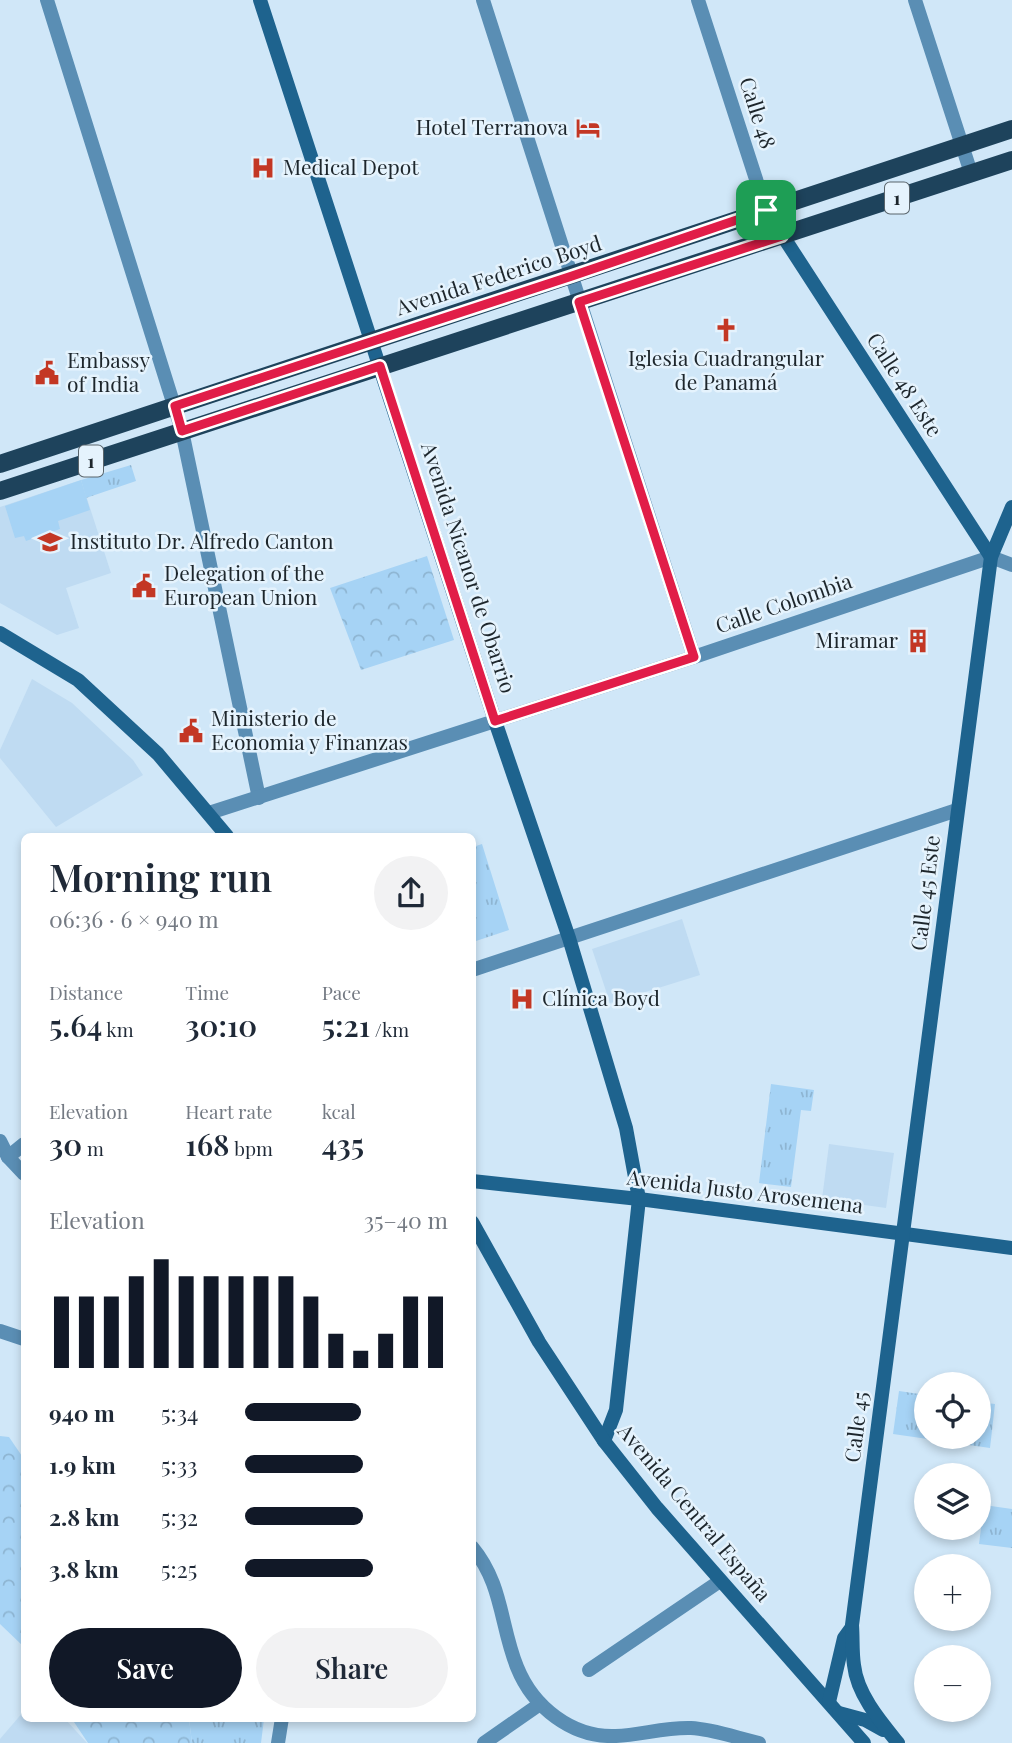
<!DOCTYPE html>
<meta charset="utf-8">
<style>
body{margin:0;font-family:"Playfair Display",serif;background:#f2f2f3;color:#1f2937;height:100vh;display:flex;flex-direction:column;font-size:26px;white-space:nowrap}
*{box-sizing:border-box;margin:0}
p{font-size:23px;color:#747a83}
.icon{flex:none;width:38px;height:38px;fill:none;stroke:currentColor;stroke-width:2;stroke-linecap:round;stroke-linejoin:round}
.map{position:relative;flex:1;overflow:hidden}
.side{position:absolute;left:21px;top:833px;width:455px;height:889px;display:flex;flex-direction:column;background:#fff;border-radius:10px;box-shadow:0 4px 10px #0003}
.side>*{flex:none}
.controls{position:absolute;left:914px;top:1372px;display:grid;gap:14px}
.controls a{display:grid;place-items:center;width:77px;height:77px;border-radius:50%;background:#fff;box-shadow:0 4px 10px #0003;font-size:35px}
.pin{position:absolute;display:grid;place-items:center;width:60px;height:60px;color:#fff;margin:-30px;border-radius:14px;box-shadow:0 4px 10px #0006}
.round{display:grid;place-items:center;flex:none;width:74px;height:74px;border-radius:37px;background:#f2f2f3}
.headline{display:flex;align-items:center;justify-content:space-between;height:119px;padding:0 28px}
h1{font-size:38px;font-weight:600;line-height:52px}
.metrics{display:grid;grid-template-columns:repeat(3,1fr);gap:10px;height:119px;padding:7px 28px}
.metrics div{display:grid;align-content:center}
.metrics b{font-size:30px;font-weight:600}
.metrics small{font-size:19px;font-weight:400}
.metrics p{font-size:19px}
.chart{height:196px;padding:14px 28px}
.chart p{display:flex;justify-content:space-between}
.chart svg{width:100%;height:126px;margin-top:7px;stroke:#111827;stroke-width:6}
.cta{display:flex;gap:14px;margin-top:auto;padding:14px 28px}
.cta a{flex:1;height:80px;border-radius:42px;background:#111827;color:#fff;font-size:28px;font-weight:600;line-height:80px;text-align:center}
.cta a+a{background:#f2f2f3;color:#1f2937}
ul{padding:0 28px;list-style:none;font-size:23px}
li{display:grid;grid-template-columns:112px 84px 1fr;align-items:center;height:52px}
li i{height:18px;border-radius:9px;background:#111827}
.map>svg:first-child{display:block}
.built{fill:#bfdbf2}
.grass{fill:url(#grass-tufts)}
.forest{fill:url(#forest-crowns)}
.park{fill:#a6d3f5}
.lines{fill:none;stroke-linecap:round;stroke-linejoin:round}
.street{stroke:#5a8eb4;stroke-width:14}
.secondary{stroke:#1e638e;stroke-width:14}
.primary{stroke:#1e435c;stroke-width:18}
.route-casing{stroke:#fff;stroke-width:14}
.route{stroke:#e11d48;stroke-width:9}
.labels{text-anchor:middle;stroke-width:5;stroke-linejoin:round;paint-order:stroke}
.shield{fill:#e5f3fd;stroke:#59646b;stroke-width:2}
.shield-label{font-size:19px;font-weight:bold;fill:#1d262c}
.street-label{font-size:21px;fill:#1d262c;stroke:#e5f3fd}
.poi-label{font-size:21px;fill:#1d262c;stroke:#e5f3fd;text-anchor:start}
</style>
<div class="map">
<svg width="1012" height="1743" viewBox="0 0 1012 1743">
<defs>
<pattern id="grass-tufts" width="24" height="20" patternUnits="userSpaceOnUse" patternTransform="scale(1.75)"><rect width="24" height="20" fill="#a6d3f5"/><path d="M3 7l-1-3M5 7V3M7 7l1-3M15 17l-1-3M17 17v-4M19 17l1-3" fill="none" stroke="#8eb5d2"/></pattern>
<pattern id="forest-crowns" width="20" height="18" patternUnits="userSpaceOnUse" patternTransform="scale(1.75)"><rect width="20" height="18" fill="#a6d3f5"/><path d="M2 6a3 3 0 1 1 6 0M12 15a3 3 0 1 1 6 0" fill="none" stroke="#8eb5d2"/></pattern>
</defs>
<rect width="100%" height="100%" fill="#d0e7f8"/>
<g class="built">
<path d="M 81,480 L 111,573 L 66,588 L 79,628 L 57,635 L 0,603 L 0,507 Z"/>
<path d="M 32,679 L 72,703 L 133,760 L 143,775 L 56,827 L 0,758 L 0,750 Z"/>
<path d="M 682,919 L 700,975 L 610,1003 L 592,949 Z"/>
<path d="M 829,1144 L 894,1153 L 886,1208 L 822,1199 Z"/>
<path d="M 24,1711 L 24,1718 L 65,1719 L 87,1743 L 0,1743 L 0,1739 Z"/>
</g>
<g class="grass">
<path d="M 131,465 L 136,481 L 86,498 L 81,480 Z"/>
<path d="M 482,844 L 509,930 L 473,942 L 473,847 Z"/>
<path d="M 771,1084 L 814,1090 L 811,1111 L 801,1110 L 791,1187 L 759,1183 Z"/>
<path d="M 899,1391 L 926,1395 L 926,1437 L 978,1437 L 978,1402 L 995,1404 L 990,1448 L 893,1434 Z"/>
<path d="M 984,1505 L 1012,1509 L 1012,1548 L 979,1544 Z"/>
<path d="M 189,1719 L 264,1719 L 261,1743 L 192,1743 Z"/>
</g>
<g class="forest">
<path d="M 427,556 L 454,640 L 361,670 L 330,588 Z"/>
<path d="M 0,1436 L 9,1437 L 24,1459 L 24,1647 L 0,1624 Z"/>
<path d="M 72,1719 L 189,1719 L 192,1743 L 88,1743 Z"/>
</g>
<path class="park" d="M 81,480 L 90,510 L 58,521 L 60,529 L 26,541 L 24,536 L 15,538 L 5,506 Z"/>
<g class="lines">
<g class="street">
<path d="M 47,0 L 182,431 L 259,798"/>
<path d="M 483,0 L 694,657"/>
<path d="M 698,0 L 766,210"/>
<path d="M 915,0 L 971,173"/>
<path d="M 209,813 L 694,657 L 991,557 L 1012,565"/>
<path d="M 472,970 L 957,810"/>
<path d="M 0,1141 L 8,1157 L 24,1174"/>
<path d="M 8,1157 L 24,1144"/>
<path d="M 0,1331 L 24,1339"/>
<path d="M 472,1547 C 503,1584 500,1625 517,1667 C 533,1707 572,1738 616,1736 C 641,1735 665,1727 691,1728 C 713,1729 737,1738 759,1743"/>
<path d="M 589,1670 L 720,1581"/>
<path d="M 278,1743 L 282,1718"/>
<path d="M 484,1743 L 540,1704"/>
</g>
<g class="secondary">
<path d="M 260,0 L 495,721 L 569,938 L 626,1128 L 639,1199 L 616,1410 L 604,1441"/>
<path d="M 766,210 L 991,557"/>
<path d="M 0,633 L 78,680 L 158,754 L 227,836"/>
<path d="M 472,1181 L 639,1199 L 1012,1248"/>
<path d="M 472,1222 L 539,1342 L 604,1441 L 657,1508 L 864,1743"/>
<path d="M 829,1702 L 844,1638 L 852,1627"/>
<path d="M 839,1713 L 865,1720 L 883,1730"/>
<path d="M 898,1743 C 880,1721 857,1694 854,1665 C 852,1652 853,1639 852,1625 L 991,557 L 1012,507"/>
</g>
<g class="primary">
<path d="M 0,464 L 1012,129"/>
<path d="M 0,491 L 1012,160"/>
</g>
</g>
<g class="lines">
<g class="route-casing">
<path id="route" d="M 766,210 L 782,236 L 579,302 L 694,657 L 495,721 L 380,366 L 182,431 L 175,406 L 572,276 Z"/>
</g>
<use href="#route" class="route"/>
</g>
<defs>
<g id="hotel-bare" transform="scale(1.89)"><path d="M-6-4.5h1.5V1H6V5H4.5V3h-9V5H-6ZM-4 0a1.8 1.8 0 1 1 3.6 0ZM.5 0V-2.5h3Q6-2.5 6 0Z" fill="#c33724" stroke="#e5f3fd" stroke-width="2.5" paint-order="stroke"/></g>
<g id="hospital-bare" transform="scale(1.89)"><path d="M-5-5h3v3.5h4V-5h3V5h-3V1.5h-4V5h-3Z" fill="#c33724" stroke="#e5f3fd" stroke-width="2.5" paint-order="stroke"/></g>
<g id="church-bare" transform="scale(1.89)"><path d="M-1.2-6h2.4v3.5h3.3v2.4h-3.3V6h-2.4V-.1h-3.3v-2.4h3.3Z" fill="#c33724" stroke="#e5f3fd" stroke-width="2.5" paint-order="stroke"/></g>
<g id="civic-bare" transform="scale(1.89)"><path d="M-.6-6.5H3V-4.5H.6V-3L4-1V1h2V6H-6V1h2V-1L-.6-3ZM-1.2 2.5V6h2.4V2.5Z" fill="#c33724" stroke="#e5f3fd" stroke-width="2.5" paint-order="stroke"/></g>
<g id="school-bare" transform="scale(1.89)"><path d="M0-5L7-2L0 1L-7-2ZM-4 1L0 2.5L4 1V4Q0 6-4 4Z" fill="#c33724" stroke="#e5f3fd" stroke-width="2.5" paint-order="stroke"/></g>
<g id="building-bare" transform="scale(1.89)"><path d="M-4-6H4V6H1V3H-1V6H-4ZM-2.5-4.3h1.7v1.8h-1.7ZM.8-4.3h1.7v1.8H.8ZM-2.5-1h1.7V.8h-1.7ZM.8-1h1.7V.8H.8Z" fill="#c33724" stroke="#e5f3fd" stroke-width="2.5" paint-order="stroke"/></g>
</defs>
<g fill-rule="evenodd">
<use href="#hotel-bare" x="588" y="128"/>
<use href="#hospital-bare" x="263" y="168"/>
<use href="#church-bare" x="726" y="330"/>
<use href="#civic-bare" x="47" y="373"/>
<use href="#school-bare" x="50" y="542"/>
<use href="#civic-bare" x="144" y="586"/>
<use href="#building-bare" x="918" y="641"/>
<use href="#civic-bare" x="191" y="731"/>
<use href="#hospital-bare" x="522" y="999"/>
</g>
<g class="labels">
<g class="shield">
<rect x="885" y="182.5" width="24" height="31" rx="5"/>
<rect x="79" y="445.5" width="24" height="31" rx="5"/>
</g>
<g class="shield-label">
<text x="897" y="205">1</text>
<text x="91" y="468">1</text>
</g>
<g class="street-label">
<text transform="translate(757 113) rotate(72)" y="7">Calle 48</text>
<text transform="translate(499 276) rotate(-18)" y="7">Avenida Federico Boyd</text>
<text transform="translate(904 385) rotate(57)" y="7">Calle 48 Este</text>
<text transform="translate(468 568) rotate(72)" y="7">Avenida Nicanor de Obarrio</text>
<text transform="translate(784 604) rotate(-19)" y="7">Calle Colombia</text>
<text transform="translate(926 893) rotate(-83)" y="7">Calle 45 Este</text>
<text transform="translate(745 1192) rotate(7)" y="7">Avenida Justo Arosemena</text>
<text transform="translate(857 1427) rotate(-83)" y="7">Calle 45</text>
<text transform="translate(694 1513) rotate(50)" y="7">Avenida Central España</text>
</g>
<g class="poi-label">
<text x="568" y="135" text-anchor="end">Hotel Terranova</text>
<text x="283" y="175">Medical Depot</text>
<text x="726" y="366" text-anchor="middle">Iglesia Cuadrangular<tspan x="726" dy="24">de Panamá</tspan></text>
<text x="67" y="368">Embassy<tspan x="67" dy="24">of India</tspan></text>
<text x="70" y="549">Instituto Dr. Alfredo Canton</text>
<text x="164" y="581">Delegation of the<tspan x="164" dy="24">European Union</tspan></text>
<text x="898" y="648" text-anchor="end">Miramar</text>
<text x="211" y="726">Ministerio de<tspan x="211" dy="24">Economia y Finanzas</tspan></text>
<text x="542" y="1006">Clínica Boyd</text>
</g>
</g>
</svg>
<div class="controls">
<a><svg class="icon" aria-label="locate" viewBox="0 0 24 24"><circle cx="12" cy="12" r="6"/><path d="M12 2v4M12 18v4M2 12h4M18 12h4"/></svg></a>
<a><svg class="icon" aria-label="layers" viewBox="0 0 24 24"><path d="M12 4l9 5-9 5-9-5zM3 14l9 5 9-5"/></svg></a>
<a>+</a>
<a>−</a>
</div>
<div class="pin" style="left:766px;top:210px;background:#1e9e55"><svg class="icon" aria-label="arrive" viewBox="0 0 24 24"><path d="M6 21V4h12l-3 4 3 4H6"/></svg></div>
<section class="side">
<div class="headline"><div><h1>Morning run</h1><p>06:36 · 6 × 940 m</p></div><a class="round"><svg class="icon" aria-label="share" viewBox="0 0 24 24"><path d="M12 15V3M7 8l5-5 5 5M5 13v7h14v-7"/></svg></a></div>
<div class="metrics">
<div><p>Distance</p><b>5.64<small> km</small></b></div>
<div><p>Time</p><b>30:10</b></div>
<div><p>Pace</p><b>5:21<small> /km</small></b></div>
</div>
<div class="metrics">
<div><p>Elevation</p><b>30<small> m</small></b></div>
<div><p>Heart rate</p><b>168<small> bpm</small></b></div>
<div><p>kcal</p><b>435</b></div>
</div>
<div class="chart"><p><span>Elevation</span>35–40 m</p>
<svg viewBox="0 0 160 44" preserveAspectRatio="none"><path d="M5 44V19M15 44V19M25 44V19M35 44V12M45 44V6M55 44V12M65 44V12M75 44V12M85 44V12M95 44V12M105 44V19M115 44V32M125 44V38M135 44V32M145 44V19M155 44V19"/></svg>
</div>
<ul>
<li><b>940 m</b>5:34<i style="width:57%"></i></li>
<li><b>1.9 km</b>5:33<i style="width:58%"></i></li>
<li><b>2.8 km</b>5:32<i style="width:58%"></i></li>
<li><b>3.8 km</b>5:25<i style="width:63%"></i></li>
</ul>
<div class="cta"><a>Save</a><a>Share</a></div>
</section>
</div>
